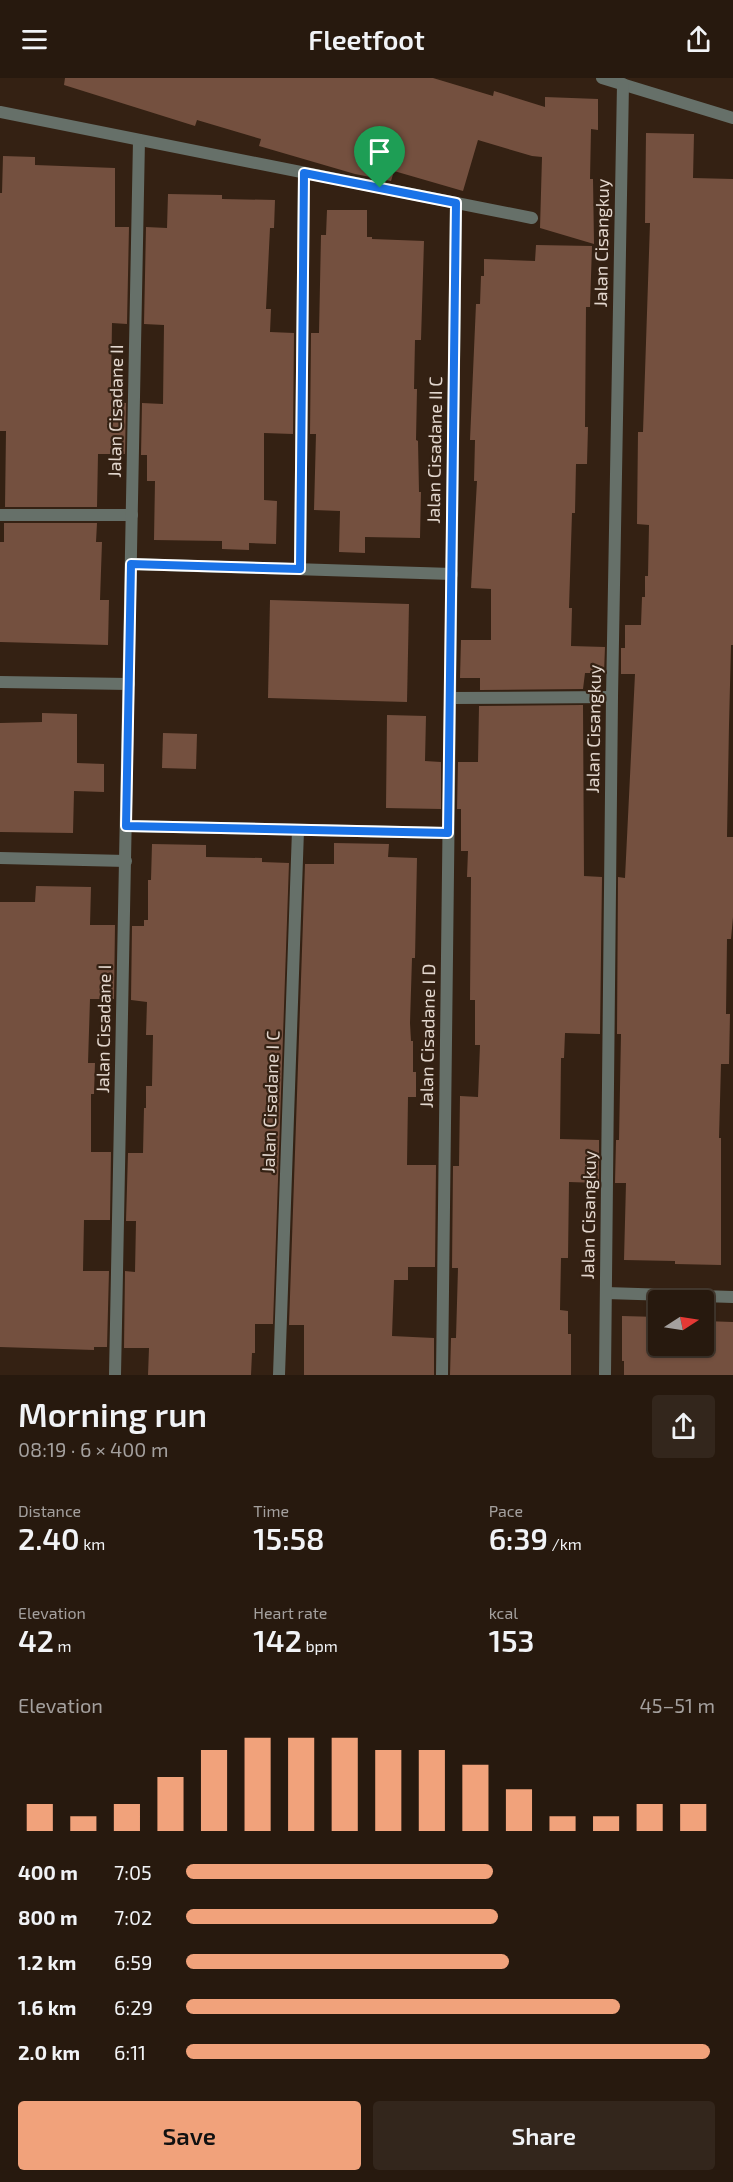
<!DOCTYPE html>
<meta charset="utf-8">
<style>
body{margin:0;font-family:"Exo 2",sans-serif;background:#33261c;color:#f1f3f6;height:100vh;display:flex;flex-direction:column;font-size:22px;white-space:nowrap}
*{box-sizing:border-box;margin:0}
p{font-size:20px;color:#a4a09e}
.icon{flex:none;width:33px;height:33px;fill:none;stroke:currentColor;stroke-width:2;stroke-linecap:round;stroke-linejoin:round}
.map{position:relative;height:1297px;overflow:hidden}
.drawer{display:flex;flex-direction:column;background:#27190e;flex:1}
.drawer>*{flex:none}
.needle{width:39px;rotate:78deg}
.fabs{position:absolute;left:648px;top:1212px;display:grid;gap:12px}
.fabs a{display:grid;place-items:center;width:66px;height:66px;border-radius:6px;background:#27190e;box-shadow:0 2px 4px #0004,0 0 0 2px #43382e;font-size:30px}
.pin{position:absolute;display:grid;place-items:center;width:51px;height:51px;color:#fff;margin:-62px -26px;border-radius:50% 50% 50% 0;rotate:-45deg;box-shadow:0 0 6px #0007}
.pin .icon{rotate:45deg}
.round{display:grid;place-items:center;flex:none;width:63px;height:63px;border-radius:6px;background:#33261c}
.headline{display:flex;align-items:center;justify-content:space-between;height:102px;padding:0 18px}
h1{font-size:33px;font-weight:600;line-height:45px}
.figures{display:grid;grid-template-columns:repeat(3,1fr);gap:9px;height:102px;padding:6px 18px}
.figures div{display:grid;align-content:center}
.figures b{font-size:30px;font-weight:600}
.figures small{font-size:16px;font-weight:400}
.figures p{font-size:16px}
.chart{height:168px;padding:12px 18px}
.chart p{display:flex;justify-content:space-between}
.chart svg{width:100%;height:108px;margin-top:6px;stroke:#f1a27b;stroke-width:6}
.action{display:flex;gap:12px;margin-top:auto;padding:12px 18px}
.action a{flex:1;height:69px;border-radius:6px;background:#f1a27b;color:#111;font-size:24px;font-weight:600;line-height:69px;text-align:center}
.action a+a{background:#33261c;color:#f1f3f6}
ul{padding:0 18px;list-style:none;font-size:20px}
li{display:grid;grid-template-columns:96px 72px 1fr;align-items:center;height:45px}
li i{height:15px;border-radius:8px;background:#f1a27b}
header{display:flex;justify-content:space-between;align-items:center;height:78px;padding:0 18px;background:#27190e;font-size:27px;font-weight:600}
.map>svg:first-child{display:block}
.building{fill:#74503f}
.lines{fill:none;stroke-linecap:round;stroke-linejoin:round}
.street{stroke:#667069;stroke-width:12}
.route-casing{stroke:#fff;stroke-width:12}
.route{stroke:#1a73e8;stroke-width:8}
.labels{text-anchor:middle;stroke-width:4.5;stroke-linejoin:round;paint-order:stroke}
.street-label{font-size:18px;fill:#e2d6cd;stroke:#342113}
</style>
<header><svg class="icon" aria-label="menu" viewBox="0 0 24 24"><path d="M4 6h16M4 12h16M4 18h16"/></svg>Fleetfoot<svg class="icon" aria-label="share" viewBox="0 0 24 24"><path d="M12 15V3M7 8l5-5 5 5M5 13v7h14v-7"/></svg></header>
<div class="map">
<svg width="733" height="1297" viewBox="0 0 733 1297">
<rect width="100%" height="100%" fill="#342113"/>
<g class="building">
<path d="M 65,0 L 433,0 L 493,18 L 494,13 L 545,29 L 545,19 L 598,21 L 598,52 L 591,51 L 590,101 L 593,101 L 594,166 L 540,150 L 542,79 L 532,78 L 478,62 L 463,113 L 394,93 L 391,103 L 355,96 L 259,68 L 261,61 L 197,42 L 195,48 L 64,7 Z"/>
<path d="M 646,55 L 694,56 L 693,100 L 733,101 L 733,567 L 731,567 L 729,647 L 727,759 L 733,759 L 733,839 L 731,861 L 727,861 L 726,936 L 730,936 L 729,986 L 721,986 L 719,1060 L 721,1060 L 721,1187 L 675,1186 L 675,1183 L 624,1182 L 626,1105 L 615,1105 L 616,1062 L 619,1062 L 621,956 L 617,956 L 618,799 L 625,800 L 635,596 L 621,596 L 621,570 L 625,570 L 625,547 L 641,547 L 642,519 L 645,519 L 645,498 L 648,498 L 649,447 L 637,446 L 638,354 L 643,354 L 650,145 L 645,145 Z"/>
<path d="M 3,78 L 35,79 L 35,87 L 115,90 L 115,149 L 129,149 L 127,246 L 112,245 L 111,307 L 112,324 L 126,325 L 125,376 L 98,376 L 97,429 L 5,429 L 6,353 L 0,353 L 0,115 L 2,115 Z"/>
<path d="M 168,116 L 222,117 L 222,121 L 275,122 L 274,150 L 270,150 L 266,231 L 271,231 L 270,254 L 294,255 L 293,356 L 264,355 L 264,422 L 277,423 L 276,466 L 249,465 L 249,472 L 222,471 L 222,463 L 154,462 L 155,403 L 147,403 L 147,377 L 141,377 L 142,325 L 163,326 L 164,247 L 144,246 L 146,149 L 167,150 Z"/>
<path d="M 327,132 L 367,132 L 367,159 L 372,159 L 372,161 L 424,163 L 421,262 L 415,262 L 414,311 L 417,311 L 416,362 L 418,363 L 419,414 L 421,414 L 420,460 L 365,459 L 365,475 L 339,474 L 340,433 L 314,432 L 316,356 L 310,356 L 311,255 L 319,255 L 321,157 L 326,157 Z"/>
<path d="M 536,167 L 592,168 L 590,229 L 586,229 L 585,349 L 588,349 L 587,386 L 576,386 L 575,435 L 572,435 L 569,530 L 572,530 L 571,568 L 605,569 L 604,595 L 585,595 L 583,611 L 480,612 L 480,600 L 460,600 L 461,562 L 491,562 L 491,511 L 471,510 L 477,403 L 474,403 L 475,362 L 470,362 L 476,226 L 480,226 L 481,198 L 484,198 L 484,181 L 535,183 Z"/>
<path d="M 4,445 L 97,445 L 96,464 L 102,464 L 100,522 L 109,522 L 108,567 L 0,564 L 0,464 L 4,464 Z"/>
<path d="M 270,522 L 409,526 L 407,624 L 268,620 Z"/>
<path d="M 583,627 L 584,798 L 602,799 L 600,956 L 565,955 L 564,980 L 561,980 L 560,1061 L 599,1062 L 599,1105 L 569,1104 L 568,1180 L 561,1180 L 560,1232 L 568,1233 L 568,1256 L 571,1256 L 571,1297 L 450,1297 L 451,1260 L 456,1260 L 458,1190 L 452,1190 L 453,1088 L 459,1088 L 460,1018 L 478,1019 L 480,967 L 475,967 L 475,922 L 470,922 L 471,799 L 467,799 L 468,773 L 461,773 L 461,731 L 457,731 L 458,684 L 478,684 L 479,628 Z"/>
<path d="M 42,635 L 77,636 L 77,685 L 104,686 L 104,714 L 74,713 L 73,755 L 0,754 L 0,645 L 42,644 Z"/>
<path d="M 387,637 L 426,638 L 425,683 L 441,684 L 441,731 L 386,730 Z"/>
<path d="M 163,655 L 197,656 L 196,691 L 162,690 Z"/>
<path d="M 334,765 L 389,766 L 388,779 L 417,780 L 415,880 L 412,880 L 410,945 L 411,963 L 413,963 L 413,994 L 416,994 L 416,1019 L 408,1019 L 407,1087 L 436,1087 L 435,1189 L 408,1189 L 408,1202 L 394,1202 L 392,1258 L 434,1260 L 434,1297 L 304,1297 L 304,1247 L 289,1247 L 305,786 L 334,786 Z"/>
<path d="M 152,766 L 206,767 L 206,779 L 262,780 L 262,784 L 289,785 L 273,1246 L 255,1246 L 255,1275 L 252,1275 L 251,1297 L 148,1297 L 149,1270 L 124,1270 L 125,1193 L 135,1194 L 136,1143 L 126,1143 L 128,1075 L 143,1075 L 144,1030 L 146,1030 L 146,1008 L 152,1008 L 153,957 L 146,957 L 147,924 L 131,922 L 132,848 L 144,848 L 144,842 L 148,842 L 148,802 L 151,802 Z"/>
<path d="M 36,808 L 91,809 L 90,847 L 115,847 L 114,921 L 90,921 L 88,985 L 95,985 L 94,1016 L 91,1016 L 91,1074 L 111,1074 L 110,1142 L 84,1142 L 83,1193 L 109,1193 L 107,1269 L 94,1269 L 94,1272 L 0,1269 L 0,824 L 35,824 Z"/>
<path d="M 622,1238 L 658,1239 L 658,1268 L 704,1268 L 704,1243 L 733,1244 L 733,1297 L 624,1297 L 624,1283 L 622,1283 Z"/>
</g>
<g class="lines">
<g class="street">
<path d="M 602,0 L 733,40"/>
<path d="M 0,34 L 532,140"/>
<path d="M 0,437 L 132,437"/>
<path d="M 131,486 L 452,496"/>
<path d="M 300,491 L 304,95"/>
<path d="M 0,604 L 129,606"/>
<path d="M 450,620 L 612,619"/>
<path d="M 126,748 L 448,755"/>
<path d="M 0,780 L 126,783"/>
<path d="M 606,1215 L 733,1219"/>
<path d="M 115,1297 L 139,62"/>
<path d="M 279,1297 L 298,752"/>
<path d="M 442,1297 L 456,125"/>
<path d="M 605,1297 L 612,619 L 623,6"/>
</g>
</g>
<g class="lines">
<g class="route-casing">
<path id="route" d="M 304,95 L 456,125 L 448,755 L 126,748 L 131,486 L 300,491 Z"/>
</g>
<use href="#route" class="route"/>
</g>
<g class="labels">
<g class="street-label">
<text transform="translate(602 165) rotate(-89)" y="6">Jalan Cisangkuy</text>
<text transform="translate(116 333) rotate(-89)" y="6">Jalan Cisadane II</text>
<text transform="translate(435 372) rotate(-89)" y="6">Jalan Cisadane II C</text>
<text transform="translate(594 651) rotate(-89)" y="6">Jalan Cisangkuy</text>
<text transform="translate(104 951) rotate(-89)" y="6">Jalan Cisadane I</text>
<text transform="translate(428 958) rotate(-89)" y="6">Jalan Cisadane I D</text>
<text transform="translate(271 1024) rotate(-88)" y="6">Jalan Cisadane I C</text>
<text transform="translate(589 1137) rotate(-89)" y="6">Jalan Cisangkuy</text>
</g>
</g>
</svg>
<div class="fabs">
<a><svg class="needle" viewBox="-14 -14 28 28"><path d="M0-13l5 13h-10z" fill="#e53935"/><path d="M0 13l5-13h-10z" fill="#a4a09e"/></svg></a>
</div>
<div class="pin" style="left:380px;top:110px;background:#1e9e55"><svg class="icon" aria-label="arrive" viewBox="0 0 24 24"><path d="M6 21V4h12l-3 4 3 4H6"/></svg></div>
</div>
<section class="drawer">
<div class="headline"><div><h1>Morning run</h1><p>08:19 · 6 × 400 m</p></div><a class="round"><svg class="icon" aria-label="share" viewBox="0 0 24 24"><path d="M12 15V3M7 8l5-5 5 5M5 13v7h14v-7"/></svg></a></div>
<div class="figures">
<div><p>Distance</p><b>2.40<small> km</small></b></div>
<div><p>Time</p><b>15:58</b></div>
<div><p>Pace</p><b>6:39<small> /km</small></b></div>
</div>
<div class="figures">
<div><p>Elevation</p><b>42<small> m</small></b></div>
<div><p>Heart rate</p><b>142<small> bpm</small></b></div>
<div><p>kcal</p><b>153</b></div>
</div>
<div class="chart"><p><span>Elevation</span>45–51 m</p>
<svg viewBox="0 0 160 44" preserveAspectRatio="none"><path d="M5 44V33M15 44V38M25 44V33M35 44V22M45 44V11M55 44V6M65 44V6M75 44V6M85 44V11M95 44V11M105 44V17M115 44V27M125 44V38M135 44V38M145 44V33M155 44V33"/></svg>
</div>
<ul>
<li><b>400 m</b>7:05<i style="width:58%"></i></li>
<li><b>800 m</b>7:02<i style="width:59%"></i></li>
<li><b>1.2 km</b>6:59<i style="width:61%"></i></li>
<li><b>1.6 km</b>6:29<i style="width:82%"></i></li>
<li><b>2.0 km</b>6:11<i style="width:99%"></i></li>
</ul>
<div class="action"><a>Save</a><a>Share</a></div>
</section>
